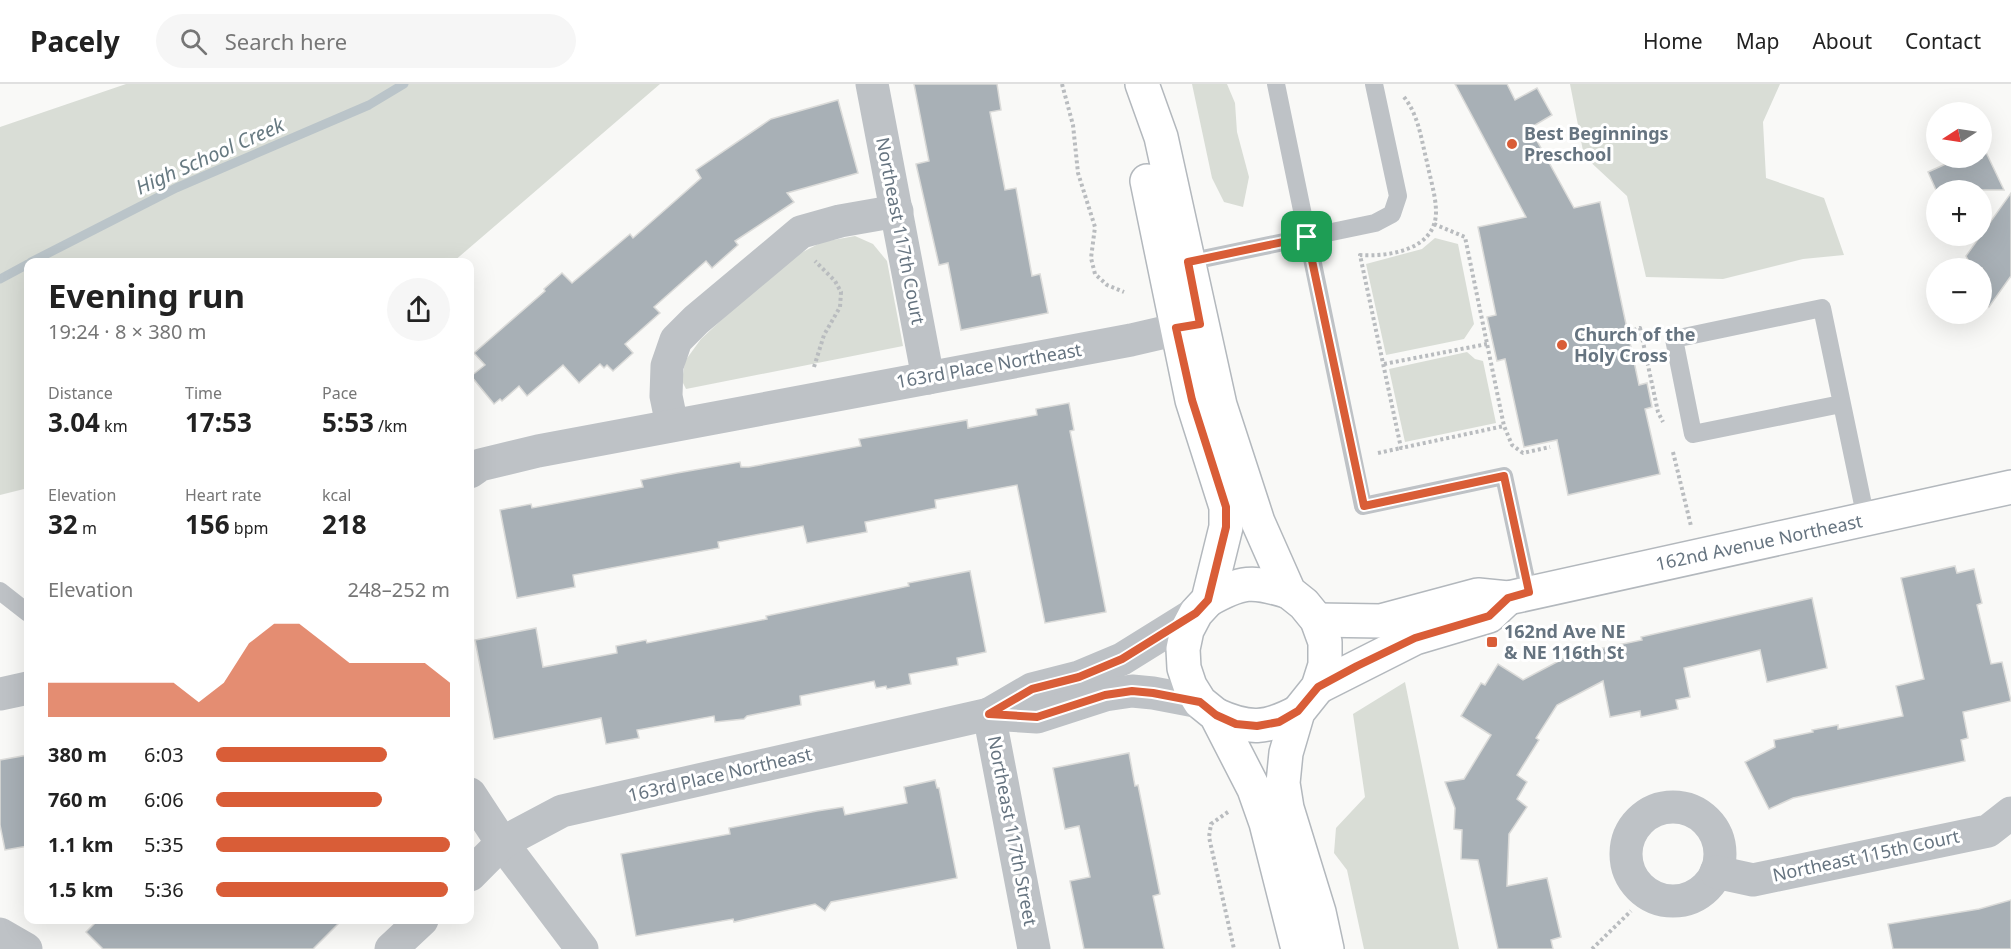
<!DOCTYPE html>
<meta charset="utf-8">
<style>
body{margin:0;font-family:"Noto Sans",sans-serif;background:#f6f6f6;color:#222;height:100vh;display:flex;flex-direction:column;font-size:22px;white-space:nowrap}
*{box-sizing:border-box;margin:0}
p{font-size:20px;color:#767676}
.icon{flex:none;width:33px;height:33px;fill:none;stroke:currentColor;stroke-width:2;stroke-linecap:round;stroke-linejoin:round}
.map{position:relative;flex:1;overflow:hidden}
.panel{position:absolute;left:24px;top:174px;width:450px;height:666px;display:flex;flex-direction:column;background:#fff;border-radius:12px;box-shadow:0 6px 24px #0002}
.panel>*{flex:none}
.needle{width:39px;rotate:258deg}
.tools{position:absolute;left:1926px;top:18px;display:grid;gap:12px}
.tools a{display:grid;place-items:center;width:66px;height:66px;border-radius:50%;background:#fff;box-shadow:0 6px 24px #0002;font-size:30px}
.pin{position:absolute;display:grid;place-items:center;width:51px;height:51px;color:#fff;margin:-26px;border-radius:12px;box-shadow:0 3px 9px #0006}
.round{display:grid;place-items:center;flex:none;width:63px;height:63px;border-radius:32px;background:#f6f6f6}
.head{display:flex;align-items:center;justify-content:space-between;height:102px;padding:0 24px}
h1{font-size:33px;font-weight:700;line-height:45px}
.stats{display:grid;grid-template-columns:repeat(3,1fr);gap:9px;height:102px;padding:6px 24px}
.stats div{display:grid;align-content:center}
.stats b{font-size:26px;font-weight:700}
.stats small{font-size:16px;font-weight:400}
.stats p{font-size:16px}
.chart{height:168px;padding:12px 24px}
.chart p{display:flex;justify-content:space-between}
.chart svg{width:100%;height:108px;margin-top:6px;fill:#d95d37;opacity:.7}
ul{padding:0 24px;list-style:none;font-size:20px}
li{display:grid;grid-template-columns:96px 72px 1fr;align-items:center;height:45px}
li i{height:15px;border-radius:8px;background:#d95d37}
header{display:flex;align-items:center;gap:36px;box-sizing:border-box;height:84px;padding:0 30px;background:#fff;border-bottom:2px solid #e0e0e0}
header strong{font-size:28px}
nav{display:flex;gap:33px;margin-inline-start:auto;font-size:21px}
.search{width:420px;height:54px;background:#f6f6f6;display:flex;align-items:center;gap:15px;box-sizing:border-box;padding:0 21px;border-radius:33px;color:#767676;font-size:22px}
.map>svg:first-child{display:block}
.green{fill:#d9ddd6}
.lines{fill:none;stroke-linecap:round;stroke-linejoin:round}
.stream{stroke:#bac4c9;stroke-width:9}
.building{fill:#a8b0b6;stroke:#dbdbd9;stroke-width:1.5}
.secondary-casing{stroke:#b3b8bd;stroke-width:36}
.path{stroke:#b9bcbf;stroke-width:4;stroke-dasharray:3 3;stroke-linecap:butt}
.lane{stroke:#bec2c6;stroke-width:18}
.street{stroke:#bec2c6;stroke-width:33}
.secondary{stroke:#fff;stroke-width:33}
.route-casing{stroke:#fff;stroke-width:12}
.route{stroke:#d95d37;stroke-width:8}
.poi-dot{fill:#d95d37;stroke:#fff;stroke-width:2}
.labels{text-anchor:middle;stroke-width:6;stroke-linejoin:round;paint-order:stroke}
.poi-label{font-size:18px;font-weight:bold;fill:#667480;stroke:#fff;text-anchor:start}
.street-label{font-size:18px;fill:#667480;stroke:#fff}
.water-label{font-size:20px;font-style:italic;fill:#667981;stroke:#fff}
</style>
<header>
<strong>Pacely</strong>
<div class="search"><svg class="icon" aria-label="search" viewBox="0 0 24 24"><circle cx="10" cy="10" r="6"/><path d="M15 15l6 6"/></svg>Search here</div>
<nav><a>Home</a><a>Map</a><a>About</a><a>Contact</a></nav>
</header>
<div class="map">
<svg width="2011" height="865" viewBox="0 0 2011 865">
<rect width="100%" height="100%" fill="#f9f9f7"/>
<g class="green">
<path d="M 126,0 L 660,0 L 453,178 L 28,178 L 28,404 L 0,411 L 0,43 Z"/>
<path d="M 1192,0 L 1227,0 L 1235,19 L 1237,48 L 1249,93 L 1243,123 L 1224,118 L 1212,94 Z"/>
<path d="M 1570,0 L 1780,0 L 1763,38 L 1766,94 L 1824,114 L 1844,171 L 1803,175 L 1723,195 L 1646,193 L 1627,112 L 1584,72 Z"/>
<path d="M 855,152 L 873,160 L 887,177 L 903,262 L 686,305 L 682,297 L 685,277 L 701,255 L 745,214 L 795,172 L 822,158 Z"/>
<path d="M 1435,154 L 1458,160 L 1474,240 L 1464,255 L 1386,271 L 1366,180 L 1422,165 Z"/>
<path d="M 1467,268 L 1475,275 L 1483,277 L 1496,339 L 1405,358 L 1389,285 Z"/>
<path d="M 1405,598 L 1459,865 L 1364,865 L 1347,786 L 1334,769 L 1336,744 L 1365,713 L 1353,630 Z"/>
</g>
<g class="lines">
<g class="stream">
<path d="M 31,178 L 176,104 L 369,21 L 404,0"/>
<path d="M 0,195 L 28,180"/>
</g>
</g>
<g class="building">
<path d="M 914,0 L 997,0 L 1001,26 L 990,28 L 1005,106 L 1016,104 L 1032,192 L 1040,190 L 1048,229 L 961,246 L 948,179 L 939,181 L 916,80 L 929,77 Z"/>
<path d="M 1455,0 L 1507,0 L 1515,16 L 1537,4 L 1552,31 L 1530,44 L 1574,124 L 1600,118 L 1639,301 L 1647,299 L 1652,323 L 1645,325 L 1660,390 L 1568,411 L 1557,356 L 1524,363 L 1505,275 L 1497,277 L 1487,233 L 1496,231 L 1478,143 L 1526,133 Z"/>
<path d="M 838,16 L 858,89 L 787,109 L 794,118 L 735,157 L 738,161 L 712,184 L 706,177 L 654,223 L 660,229 L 625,260 L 633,269 L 613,287 L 607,281 L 604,284 L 600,280 L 579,299 L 563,281 L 527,312 L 519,302 L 502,317 L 500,315 L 494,320 L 471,292 L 485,281 L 474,269 L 545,207 L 544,205 L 562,189 L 572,199 L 630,150 L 633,154 L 701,94 L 696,86 L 771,35 Z"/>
<path d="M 1983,62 L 2004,106 L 1936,106 L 1928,88 L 1959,74 L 1982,74 L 1982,63 Z"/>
<path d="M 2011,109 L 2011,192 L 1989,223 L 1982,206 L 1982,184 L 1972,184 L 1966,172 Z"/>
<path d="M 1069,319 L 1074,346 L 1070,347 L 1106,528 L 1045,539 L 1017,401 L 935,416 L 936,424 L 865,438 L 867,448 L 807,459 L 803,442 L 718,458 L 719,464 L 573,491 L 575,503 L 517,514 L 500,426 L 531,420 L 532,424 L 643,403 L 641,396 L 677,389 L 740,378 L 741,383 L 749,383 L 861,362 L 859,355 L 894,349 L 967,336 L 968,344 L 1037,331 L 1036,325 Z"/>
<path d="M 1955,482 L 1957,489 L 1974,485 L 1982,519 L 1977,521 L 1991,580 L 2002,578 L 2011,617 L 1963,628 L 1968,654 L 1961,656 L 1965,677 L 1793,714 L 1769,725 L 1745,678 L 1775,663 L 1774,656 L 1813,648 L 1812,646 L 1838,641 L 1838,645 L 1903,632 L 1896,602 L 1924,595 L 1901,494 Z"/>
<path d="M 970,487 L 986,568 L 957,574 L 958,581 L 909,590 L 911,600 L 887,605 L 886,602 L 876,604 L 874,597 L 800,612 L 801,621 L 747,632 L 744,635 L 715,638 L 714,632 L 637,646 L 639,654 L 606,660 L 601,634 L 494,655 L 475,556 L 536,544 L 543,583 L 617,569 L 616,562 L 646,556 L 647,559 L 767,535 L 766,532 L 909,502 L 908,499 Z"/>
<path d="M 1812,514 L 1827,584 L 1767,598 L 1760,566 L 1684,584 L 1690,613 L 1676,616 L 1678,625 L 1641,633 L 1640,627 L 1610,633 L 1603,597 L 1557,621 L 1536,654 L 1539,656 L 1517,691 L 1527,698 L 1517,715 L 1527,723 L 1509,750 L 1507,802 L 1547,794 L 1561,853 L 1551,856 L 1553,865 L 1498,865 L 1478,776 L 1461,775 L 1462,746 L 1454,745 L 1455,724 L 1445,698 L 1464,695 L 1491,651 L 1461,632 L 1481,599 L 1485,601 L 1498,580 L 1523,596 L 1570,571 L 1642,556 L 1641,553 Z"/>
<path d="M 1129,669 L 1135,702 L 1138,701 L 1160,810 L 1153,812 L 1164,865 L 1084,865 L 1070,797 L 1090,793 L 1079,742 L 1065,745 L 1053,684 Z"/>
<path d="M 28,671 L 28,762 L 5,766 L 0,741 L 0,676 Z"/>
<path d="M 935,696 L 937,704 L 939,704 L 957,794 L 831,818 L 825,827 L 815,820 L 734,838 L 733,835 L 636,852 L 621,770 L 730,750 L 729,744 L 817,727 L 843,723 L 845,731 L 907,719 L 904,703 Z"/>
<path d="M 2011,816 L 2011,865 L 1893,865 L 1888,840 L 1979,825 Z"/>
<path d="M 98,836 L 342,836 L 313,865 L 103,865 L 86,848 Z"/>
</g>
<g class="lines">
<g class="secondary-casing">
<g id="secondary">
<path d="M 1142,0 L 1161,53 L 1220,321 L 1258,438 L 1289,508 L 1304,520 L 1317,536 L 1325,558 L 1325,581 L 1318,603 L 1298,628 L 1286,669 L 1283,699 L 1287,724 L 1319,828 L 1327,865"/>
<path d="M 1147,97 L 1192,316 L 1226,423 L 1226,443 L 1208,516 L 1196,529 L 1187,546 L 1183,565 L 1184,584 L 1190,602 L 1200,618 L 1216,631 L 1254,705 L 1266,739 L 1298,865"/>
<path d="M 1208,516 C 1242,497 1252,496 1289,508"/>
<path d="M 1317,536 L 1381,537 L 1478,511 L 1508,514 L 2011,403"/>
<path d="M 1318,603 L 1415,554 L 1489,532 L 1508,514"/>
<path d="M 1216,631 C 1249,646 1266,645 1298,628"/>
</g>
</g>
<g class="path">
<path d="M 1062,0 L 1073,41 L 1078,89 L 1095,143 L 1091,174 L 1095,190 L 1107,201 L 1124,208"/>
<path d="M 1404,13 C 1419,32 1421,55 1427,78 C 1430,94 1436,112 1436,128 C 1436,166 1388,173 1360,171 L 1401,364 L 1504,342"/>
<path d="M 1434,140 L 1465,153 L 1504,342 L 1512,361 L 1523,369 L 1550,363"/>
<path d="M 1628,248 L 1640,244 L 1658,328 L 1663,338"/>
<path d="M 1384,280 L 1487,260"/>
<path d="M 814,283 L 824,251 L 840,223 L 841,208 L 835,197 L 815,177"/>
<path d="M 1673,368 L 1691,442"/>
<path d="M 1378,369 L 1401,364"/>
<path d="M 1228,728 L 1211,740 L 1209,753 L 1234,865"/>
<path d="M 1592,865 L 1631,827"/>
</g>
<g class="lane">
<path d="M 1276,0 L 1363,422 L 1504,392 L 1529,509"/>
<path d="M 1188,178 L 1375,139 L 1392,130 L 1398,112 L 1374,0"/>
<path d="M 1841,320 L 1693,350 L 1674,255 L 1822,224 L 1866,435"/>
<path d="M 0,507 L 28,529"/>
</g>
<g class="street">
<path d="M 872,0 L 928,294"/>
<path d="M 672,341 L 666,312 L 667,282 L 676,256 L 696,236 L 801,148 L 840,137 L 897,127"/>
<path d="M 470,388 L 480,381 L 538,367 L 1131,256 L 1200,240"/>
<path d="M 0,610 L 28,604"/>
<path d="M 989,630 L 1034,865"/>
<path d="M 989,630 L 1032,605 L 1079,593 L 1122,575 L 1196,529"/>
<path d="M 470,710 L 502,759 L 582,865"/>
<circle cx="1673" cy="770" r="47"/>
<path d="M 1716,788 L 1753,796 L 1988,747 L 2011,729"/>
<path d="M 470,791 L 502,759 L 562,727 L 989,630 L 1037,633 L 1105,611 L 1132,607 L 1153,609 L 1200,618"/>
<path d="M 0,850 L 26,865"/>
<path d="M 391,865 L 422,836"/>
</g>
<use href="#secondary" class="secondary"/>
</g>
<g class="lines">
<g class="route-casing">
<path id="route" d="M 1307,153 L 1364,422 L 1504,392 L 1529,508 L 1508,514 L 1489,532 L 1415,554 L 1357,582 L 1318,603 L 1298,627 L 1279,638 L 1257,642 L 1236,640 L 1216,631 L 1200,618 L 1153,609 L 1132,607 L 1105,611 L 1037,633 L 989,630 L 1032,605 L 1079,593 L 1122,575 L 1196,529 L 1208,516 L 1226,443 L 1226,423 L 1192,316 L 1176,244 L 1200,240 L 1188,178 Z"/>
</g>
<use href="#route" class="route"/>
</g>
<g class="poi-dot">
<circle cx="1512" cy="60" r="6"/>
<circle cx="1562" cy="261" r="6"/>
<rect x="1486" y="552" width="12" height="12" rx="3"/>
</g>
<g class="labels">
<g class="poi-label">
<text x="1524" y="56">Best Beginnings<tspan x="1524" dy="21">Preschool</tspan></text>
<text x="1574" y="257">Church of the<tspan x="1574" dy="21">Holy Cross</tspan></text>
<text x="1504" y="554">162nd Ave NE<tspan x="1504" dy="21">&amp; NE 116th St</tspan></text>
</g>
<g class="street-label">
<text transform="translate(900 147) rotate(79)" y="6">Northeast 117th Court</text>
<text transform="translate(989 282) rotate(-10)" y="6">163rd Place Northeast</text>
<text transform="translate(1759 459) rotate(-12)" y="6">162nd Avenue Northeast</text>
<text transform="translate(720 691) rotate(-13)" y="6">163rd Place Northeast</text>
<text transform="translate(1012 747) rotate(79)" y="6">Northeast 117th Street</text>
<text transform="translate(1866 772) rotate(-12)" y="6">Northeast 115th Court</text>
</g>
<g class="water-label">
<text transform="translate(210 72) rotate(-24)" y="7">High School Creek</text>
</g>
</g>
</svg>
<div class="tools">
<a><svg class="needle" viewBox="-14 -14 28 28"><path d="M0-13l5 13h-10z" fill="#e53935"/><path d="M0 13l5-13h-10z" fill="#767676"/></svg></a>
<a>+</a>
<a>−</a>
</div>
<div class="pin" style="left:1307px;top:153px;background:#1e9e55"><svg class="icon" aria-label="arrive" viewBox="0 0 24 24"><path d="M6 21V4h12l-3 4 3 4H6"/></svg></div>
<section class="panel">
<div class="head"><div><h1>Evening run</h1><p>19:24 · 8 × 380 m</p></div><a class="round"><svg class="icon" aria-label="share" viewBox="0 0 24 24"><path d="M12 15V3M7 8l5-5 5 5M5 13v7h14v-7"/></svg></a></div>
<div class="stats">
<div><p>Distance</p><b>3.04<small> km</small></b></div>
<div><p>Time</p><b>17:53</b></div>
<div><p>Pace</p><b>5:53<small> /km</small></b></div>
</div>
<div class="stats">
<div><p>Elevation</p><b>32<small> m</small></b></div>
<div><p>Heart rate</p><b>156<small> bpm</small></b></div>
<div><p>kcal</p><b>218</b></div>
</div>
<div class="chart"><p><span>Elevation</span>248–252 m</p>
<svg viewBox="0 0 160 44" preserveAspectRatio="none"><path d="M0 44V30L10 30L20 30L30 30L40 30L50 30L60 38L70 30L80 14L90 6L100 6L110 14L120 22L130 22L140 22L150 22L160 30V44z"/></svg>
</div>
<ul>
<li><b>380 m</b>6:03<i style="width:73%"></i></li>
<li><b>760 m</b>6:06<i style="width:71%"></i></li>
<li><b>1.1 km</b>5:35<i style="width:100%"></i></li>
<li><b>1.5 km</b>5:36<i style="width:99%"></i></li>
</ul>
</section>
</div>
